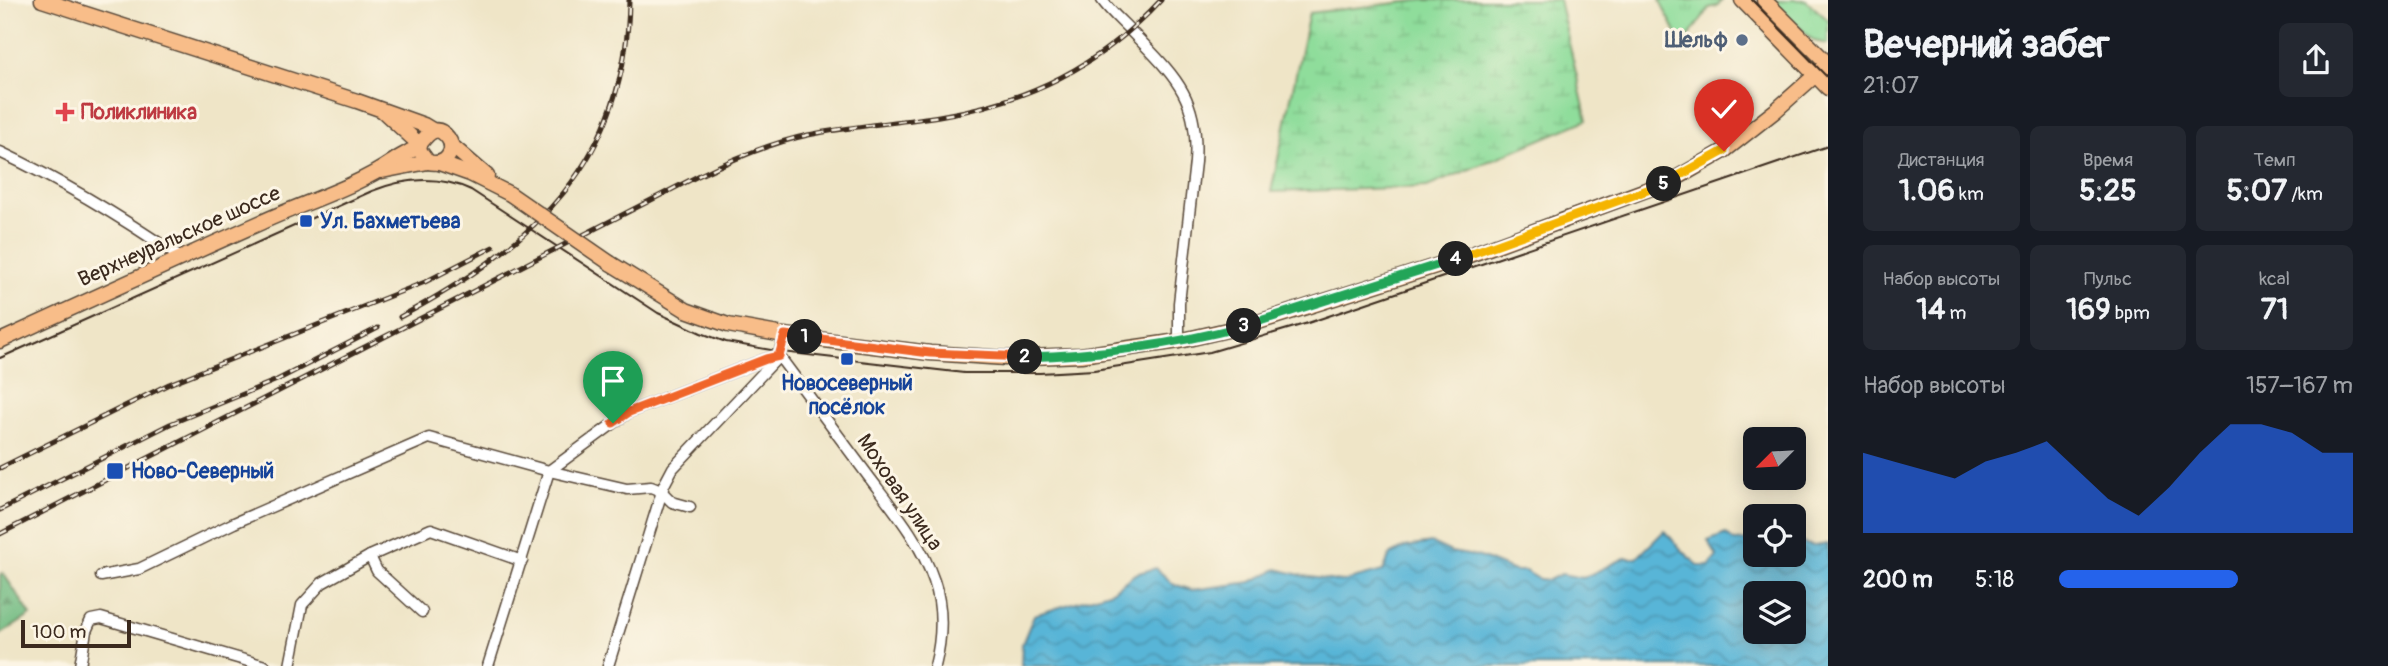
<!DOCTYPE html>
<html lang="ru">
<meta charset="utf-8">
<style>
body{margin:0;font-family:Pangolin,sans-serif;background:#242831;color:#f1f3f6;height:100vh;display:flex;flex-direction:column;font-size:26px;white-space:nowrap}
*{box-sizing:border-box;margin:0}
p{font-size:23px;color:#9ea1a6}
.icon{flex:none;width:38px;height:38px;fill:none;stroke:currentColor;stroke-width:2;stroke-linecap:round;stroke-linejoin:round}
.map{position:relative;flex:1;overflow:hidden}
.side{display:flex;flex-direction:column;background:#171b24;width:560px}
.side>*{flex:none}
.needle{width:46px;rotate:246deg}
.fabs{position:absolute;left:1743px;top:427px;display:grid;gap:14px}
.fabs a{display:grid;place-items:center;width:63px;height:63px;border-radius:10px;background:#171b24;box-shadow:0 4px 18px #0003;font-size:35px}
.scale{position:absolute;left:21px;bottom:18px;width:110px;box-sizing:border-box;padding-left:7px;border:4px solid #3b2a1e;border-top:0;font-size:19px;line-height:24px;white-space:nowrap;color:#3b2a1e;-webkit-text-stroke:5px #fcf5e5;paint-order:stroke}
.pin{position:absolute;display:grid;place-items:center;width:60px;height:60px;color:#fff;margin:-72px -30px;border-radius:50% 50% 50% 0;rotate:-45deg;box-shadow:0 0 7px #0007}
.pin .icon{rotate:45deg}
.km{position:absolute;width:35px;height:35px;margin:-18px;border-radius:50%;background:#222;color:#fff;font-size:19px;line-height:35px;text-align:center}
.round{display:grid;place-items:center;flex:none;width:74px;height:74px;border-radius:10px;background:#242831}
.headline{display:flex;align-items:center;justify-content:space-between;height:119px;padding:0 35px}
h1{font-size:38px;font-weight:700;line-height:52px}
.stats{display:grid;grid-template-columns:repeat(3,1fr);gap:10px;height:119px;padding:7px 35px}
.stats div{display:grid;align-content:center;border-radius:10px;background:#242831;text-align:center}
.stats b{font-size:30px;font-weight:700}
.stats small{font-size:19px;font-weight:400}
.stats p{font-size:19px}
.chart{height:196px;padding:14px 35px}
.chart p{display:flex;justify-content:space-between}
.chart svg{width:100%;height:126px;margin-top:7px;fill:#2563eb;opacity:.7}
ul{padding:0 35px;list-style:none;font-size:23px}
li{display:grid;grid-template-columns:112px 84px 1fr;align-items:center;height:52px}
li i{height:18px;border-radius:9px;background:#2563eb}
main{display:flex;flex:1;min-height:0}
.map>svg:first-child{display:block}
.grass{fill:url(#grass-tufts);stroke:#65845c;stroke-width:2}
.forest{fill:url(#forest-firs);stroke:#577350;stroke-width:2}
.wetland{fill:url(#wetland-marsh);stroke:#65845c;stroke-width:2}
.water{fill:url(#water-waves);stroke:#4a707a;stroke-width:2;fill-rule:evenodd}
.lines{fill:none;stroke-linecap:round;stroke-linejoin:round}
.minor-casing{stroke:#564637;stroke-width:13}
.major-casing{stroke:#564637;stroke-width:17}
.minor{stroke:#fff;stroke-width:10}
.major{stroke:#f8bd89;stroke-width:14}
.tram{stroke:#3b2a1e;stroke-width:2}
.rail-casing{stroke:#3b2a1e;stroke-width:5}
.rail{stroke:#fcf5e5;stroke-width:2.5;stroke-dasharray:8;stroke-linecap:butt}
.major-bridge-casing{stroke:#564637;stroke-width:17;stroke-linecap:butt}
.major-bridge{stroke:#f8bd89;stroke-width:14}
.split-1-casing{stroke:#fff;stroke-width:14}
.split-2-casing{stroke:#fff;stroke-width:14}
.split-3-casing{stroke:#fff;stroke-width:14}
.split-4-casing{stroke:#fff;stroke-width:14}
.split-5-casing{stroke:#fff;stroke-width:14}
.split-6-casing{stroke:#fff;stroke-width:14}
.split-1{stroke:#f0652b;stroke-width:9}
.split-2{stroke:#f0652b;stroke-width:9}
.split-3{stroke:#22a559;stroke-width:9}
.split-4{stroke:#22a559;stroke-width:9}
.split-5{stroke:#f5b400;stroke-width:9}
.split-6{stroke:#f5b400;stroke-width:9}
.service-dot{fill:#5c6f8a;stroke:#fcf5e5;stroke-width:2.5}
.health-dot{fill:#e0444e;stroke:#fcf5e5;stroke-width:2.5}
.transit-dot{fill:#1a4fb4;stroke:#fcf5e5;stroke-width:2.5}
.labels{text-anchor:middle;stroke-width:6;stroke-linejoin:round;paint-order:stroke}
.service-label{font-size:21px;font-weight:bold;fill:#4e5e75;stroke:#fcf5e5;text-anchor:end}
.health-label{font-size:21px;font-weight:bold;fill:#be3a42;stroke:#fcf5e5;text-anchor:start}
.transit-label{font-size:21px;font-weight:bold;fill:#164399;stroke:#fcf5e5;text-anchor:start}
.street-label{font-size:21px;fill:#3b2a1e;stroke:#fcf5e5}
</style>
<main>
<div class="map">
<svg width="1828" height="666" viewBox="0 0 1828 666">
<defs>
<pattern id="grass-tufts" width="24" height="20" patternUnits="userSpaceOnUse" patternTransform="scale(1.75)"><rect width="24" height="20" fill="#8fdd9b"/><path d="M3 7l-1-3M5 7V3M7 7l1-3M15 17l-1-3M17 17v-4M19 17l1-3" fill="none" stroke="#7cbe85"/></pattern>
<pattern id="forest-firs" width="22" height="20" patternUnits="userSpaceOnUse" patternTransform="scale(1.75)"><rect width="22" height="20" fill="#73bc83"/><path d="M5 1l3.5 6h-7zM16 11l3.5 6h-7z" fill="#60996b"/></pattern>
<pattern id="wetland-marsh" width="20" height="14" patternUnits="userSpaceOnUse" patternTransform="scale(1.75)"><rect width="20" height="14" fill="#8fdd9b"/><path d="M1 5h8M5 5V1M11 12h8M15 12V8" fill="none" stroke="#7cbe85"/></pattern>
<pattern id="water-waves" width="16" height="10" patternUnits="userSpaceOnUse" patternTransform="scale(1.75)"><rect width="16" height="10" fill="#59b5d7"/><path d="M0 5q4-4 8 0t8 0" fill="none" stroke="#4b93ae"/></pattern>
</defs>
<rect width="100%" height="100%" fill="#fcf5e5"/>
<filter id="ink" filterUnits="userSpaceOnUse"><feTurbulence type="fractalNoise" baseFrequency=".0143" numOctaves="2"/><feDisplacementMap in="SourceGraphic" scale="14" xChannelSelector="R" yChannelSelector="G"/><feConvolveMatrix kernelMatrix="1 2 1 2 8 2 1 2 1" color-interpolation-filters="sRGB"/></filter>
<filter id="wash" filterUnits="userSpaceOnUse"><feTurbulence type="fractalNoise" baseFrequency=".00686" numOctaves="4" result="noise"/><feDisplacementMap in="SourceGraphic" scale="28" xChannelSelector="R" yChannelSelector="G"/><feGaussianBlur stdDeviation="1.57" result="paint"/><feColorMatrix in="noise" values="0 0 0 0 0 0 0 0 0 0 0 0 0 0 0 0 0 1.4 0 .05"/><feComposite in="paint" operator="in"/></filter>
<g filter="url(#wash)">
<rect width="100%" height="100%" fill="#efe5c7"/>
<g class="grass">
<path d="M 1660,0 L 1722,0 L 1717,6 L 1709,8 L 1685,42 L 1678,40 C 1676,28 1665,13 1660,0 Z"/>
<path d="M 1771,0 L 1806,0 L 1828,20 L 1828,44 L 1814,41 Z"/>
</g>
<path class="forest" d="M 3,573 L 31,615 L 0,635 L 0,575 Z"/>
<path class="wetland" d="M 1424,0 L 1559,0 L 1587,120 L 1427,187 L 1271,192 L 1309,13 Z"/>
<path class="water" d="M 1665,530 L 1675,543 L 1698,566 L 1709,566 L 1717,556 L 1708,541 L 1726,534 L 1734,541 L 1755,540 L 1755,555 L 1794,555 L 1794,541 L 1814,546 L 1828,544 L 1828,666 L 1021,666 L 1022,644 L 1034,615 L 1112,591 L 1135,574 L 1156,568 L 1173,584 L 1192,590 L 1251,582 L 1277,569 L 1304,576 L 1342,582 L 1383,571 L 1390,555 L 1405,547 L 1432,543 L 1451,552 L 1480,557 L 1514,571 L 1525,571 L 1539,579 L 1549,580 L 1561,574 L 1583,578 L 1625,558 L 1637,558 ZM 1755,593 L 1794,593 L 1794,632 L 1755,632 Z"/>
</g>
<g filter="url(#ink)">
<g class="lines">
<g class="minor-casing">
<g id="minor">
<path d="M 1102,0 C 1109,10 1119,19 1128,28 C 1171,73 1200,94 1195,162 L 1179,303 L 1179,341"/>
<path d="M 0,152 C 64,182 123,218 181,258"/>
<path d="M 779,356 C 809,396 839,437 869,477 C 894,510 921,542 934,581 C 944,610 942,638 935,666"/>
<path d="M 370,556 L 431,529 L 522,561"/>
<path d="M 101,576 L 139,569 L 234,523 L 429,438 L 549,471 L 627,489 L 651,487 L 661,491 L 672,502 L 690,507"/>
<path d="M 80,666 L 86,631 L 91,620 L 101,618 L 265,666"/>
<path d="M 290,666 L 302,605 L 322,583 L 370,556 L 377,571 L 422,612"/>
<path d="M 488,666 L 549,471 L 629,412 L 766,359 L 779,356"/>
<path d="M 608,666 L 664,485 L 673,468 L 779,356 L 784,335"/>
</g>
</g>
<g class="major-casing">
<g id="major">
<path d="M 42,0 L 357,101 L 424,125 L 434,131"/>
<path d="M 1742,0 L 1828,88"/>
<path d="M 1764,0 L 1828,64"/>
<path d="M 451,145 L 487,176"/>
<path d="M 439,163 L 470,174 L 510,194"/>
<path d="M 382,171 L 428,162"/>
<path d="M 610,263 L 686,310 L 728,325 L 784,335 L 930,353 L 1005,358 L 1081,355 L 1179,341 L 1249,325 L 1464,257 L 1673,180 L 1724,151 L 1775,111 L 1828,64"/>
<path d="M 0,341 C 87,301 174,261 262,222 C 303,203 356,187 392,162 C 400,156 413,151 419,145 C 426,137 435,121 448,138 C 451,142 452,148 450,153 C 446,163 436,164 428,162 L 420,151 L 419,144 L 383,111"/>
</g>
</g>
<use href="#minor" class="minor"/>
<use href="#major" class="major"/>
<g class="tram">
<path d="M 1752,0 L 1828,78"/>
<path d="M 0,358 L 372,191 C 405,178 438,175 471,190 L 658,313 L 701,333 L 726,342 L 782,352 L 964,373 L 1040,373 L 1094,370 L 1210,352 L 1308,323 L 1828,146"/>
</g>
<g class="rail-casing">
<g id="rail">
<path d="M 400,317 C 534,245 627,162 629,0"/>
<path d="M 0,468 L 169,384 L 425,282 L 493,247"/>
<path d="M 0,510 L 170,424 L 277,380 L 378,328"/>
<path d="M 0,534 L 698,176 C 733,159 770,143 808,135 C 851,126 896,123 939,116 C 1028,102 1100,66 1161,0"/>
</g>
</g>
<use href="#rail" class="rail"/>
<g class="major-bridge-casing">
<path id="major-bridge" d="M 510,194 L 610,263"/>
</g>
<use href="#major-bridge" class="major-bridge"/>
</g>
</g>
<g class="lines" filter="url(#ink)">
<g class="split-1-casing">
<path id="split-1" d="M 613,423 L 629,412 L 766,359 L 779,356 L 785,335 L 805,337"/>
</g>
<g class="split-2-casing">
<path id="split-2" d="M 805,337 L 930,353 L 1025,357"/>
</g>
<g class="split-3-casing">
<path id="split-3" d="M 1025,357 C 1099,355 1172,345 1244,326"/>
</g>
<g class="split-4-casing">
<path id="split-4" d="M 1244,326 L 1456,259"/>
</g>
<g class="split-5-casing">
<path id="split-5" d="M 1456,259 L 1664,184"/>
</g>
<g class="split-6-casing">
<path id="split-6" d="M 1664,184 L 1724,151"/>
</g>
<use href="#split-1" class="split-1"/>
<use href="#split-2" class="split-2"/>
<use href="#split-3" class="split-3"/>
<use href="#split-4" class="split-4"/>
<use href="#split-5" class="split-5"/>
<use href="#split-6" class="split-6"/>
</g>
<circle class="service-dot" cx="1742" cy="40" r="7"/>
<path class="health-dot" d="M61.5 101.5h7v7h7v7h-7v7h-7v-7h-7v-7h7z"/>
<g class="transit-dot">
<rect x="299" y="214" width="14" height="14" rx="3.5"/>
<rect x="840" y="352" width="14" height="14" rx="3.5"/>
<rect x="106" y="462" width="18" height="18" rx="3.5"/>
</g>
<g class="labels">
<g class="service-label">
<text x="1728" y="47">Шельф</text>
</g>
<g class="health-label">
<text x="81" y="119">Поликлиника</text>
</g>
<g class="transit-label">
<text x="320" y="228">Ул. Бахметьева</text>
<text x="847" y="390" text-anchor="middle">Новосеверный<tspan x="847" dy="24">посёлок</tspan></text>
<text x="131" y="478">Ново-Северный</text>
</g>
<g class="street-label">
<text transform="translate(179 236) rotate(-24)" y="7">Верхнеуральское шоссе</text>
<text transform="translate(900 492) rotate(56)" y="7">Моховая улица</text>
</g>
</g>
</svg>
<div class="fabs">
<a><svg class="needle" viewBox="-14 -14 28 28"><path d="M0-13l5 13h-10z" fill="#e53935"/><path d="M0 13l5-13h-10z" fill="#9ea1a6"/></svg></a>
<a><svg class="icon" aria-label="locate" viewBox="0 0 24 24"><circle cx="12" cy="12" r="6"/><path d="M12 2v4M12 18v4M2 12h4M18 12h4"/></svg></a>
<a><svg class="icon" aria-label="layers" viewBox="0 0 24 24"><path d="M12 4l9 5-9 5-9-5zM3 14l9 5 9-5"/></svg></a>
</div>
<div class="scale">100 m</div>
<div class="pin" style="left:613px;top:423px;background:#1e9e55"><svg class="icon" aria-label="arrive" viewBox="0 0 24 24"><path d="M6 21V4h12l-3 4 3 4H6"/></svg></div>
<div class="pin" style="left:1724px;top:151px;background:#d93025"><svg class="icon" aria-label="check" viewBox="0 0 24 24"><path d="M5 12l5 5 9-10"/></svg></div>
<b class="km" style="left:805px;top:337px">1</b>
<b class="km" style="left:1025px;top:357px">2</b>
<b class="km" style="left:1244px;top:326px">3</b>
<b class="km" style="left:1456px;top:259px">4</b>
<b class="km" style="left:1664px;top:184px">5</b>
</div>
<section class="side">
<div class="headline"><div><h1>Вечерний забег</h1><p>21:07</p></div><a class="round"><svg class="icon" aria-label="share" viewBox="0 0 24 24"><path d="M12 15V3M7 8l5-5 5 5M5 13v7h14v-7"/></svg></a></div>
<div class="stats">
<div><p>Дистанция</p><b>1.06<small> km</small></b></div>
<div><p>Время</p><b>5:25</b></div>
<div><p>Темп</p><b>5:07<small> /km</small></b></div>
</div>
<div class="stats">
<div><p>Набор высоты</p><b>14<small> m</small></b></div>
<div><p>Пульс</p><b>169<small> bpm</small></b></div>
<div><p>kcal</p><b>71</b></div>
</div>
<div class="chart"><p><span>Набор высоты</span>157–167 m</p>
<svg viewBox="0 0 160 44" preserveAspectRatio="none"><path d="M0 44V16L10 19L20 22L30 25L40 19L50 16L60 12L70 22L80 32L90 38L100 28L110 16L120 6L130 6L140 9L150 16L160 16V44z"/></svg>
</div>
<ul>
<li><b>200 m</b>5:18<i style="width:61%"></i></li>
</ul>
</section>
</main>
